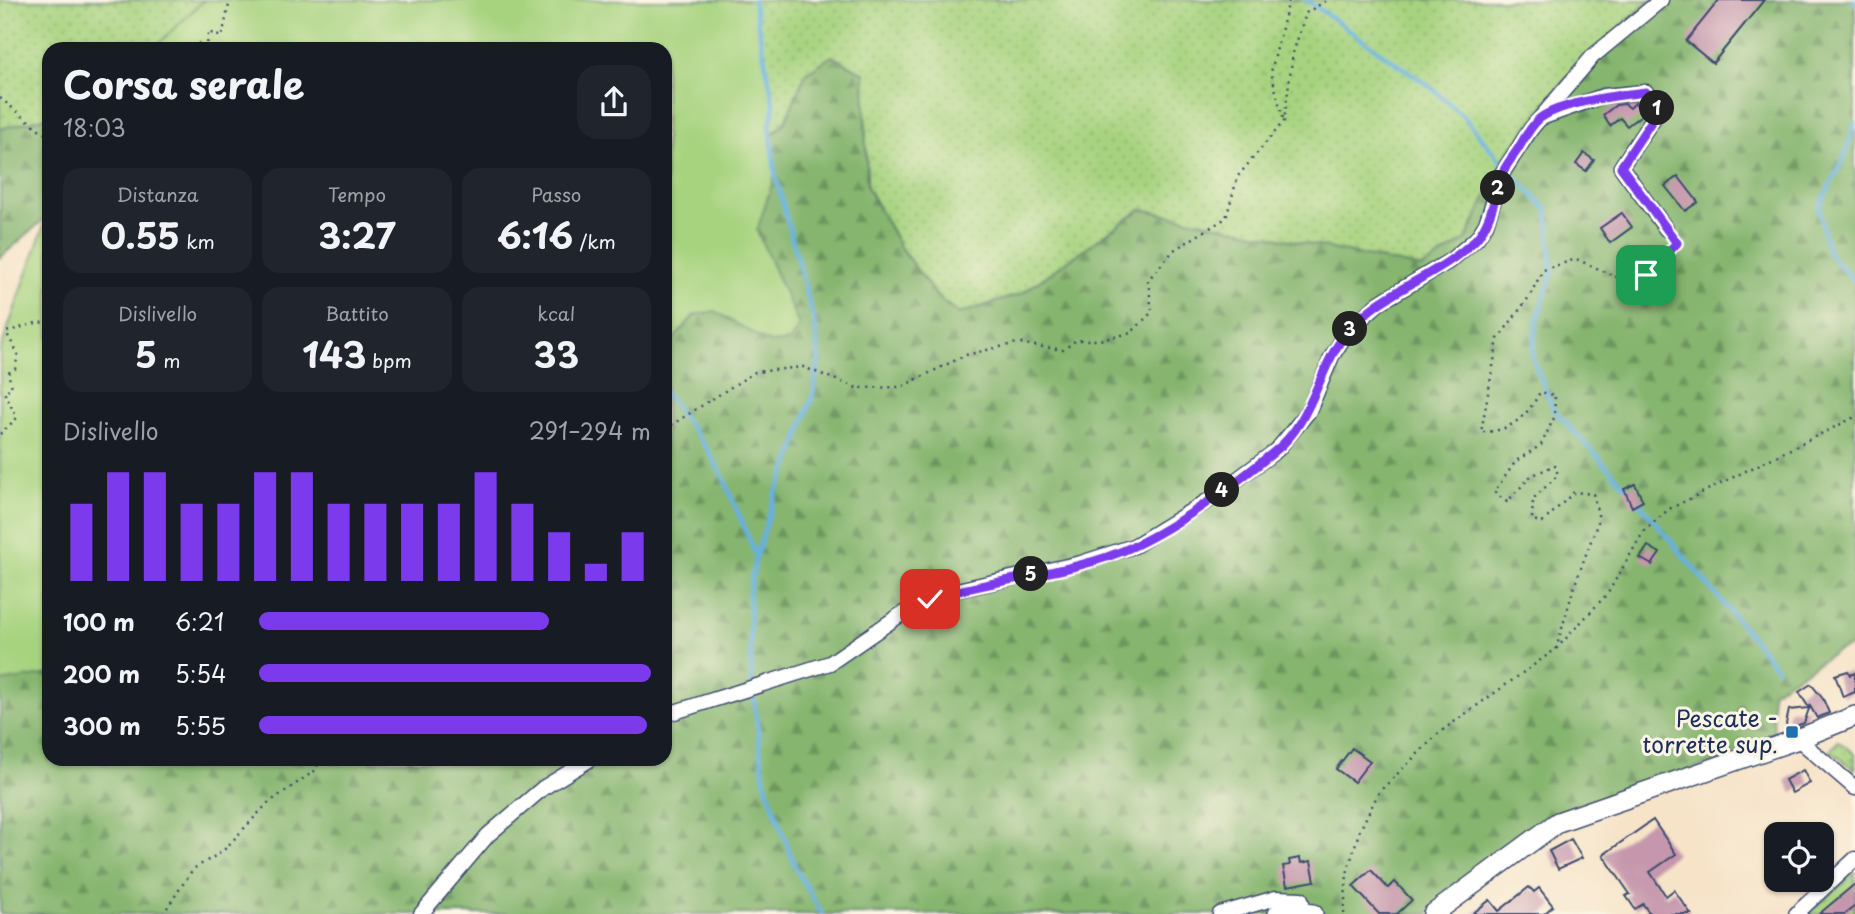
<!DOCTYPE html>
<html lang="it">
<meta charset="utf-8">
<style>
body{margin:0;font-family:"Playpen Sans",sans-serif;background:#20242c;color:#f1f3f6;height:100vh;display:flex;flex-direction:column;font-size:26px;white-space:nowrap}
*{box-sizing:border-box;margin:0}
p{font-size:23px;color:#9ea1a6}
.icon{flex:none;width:38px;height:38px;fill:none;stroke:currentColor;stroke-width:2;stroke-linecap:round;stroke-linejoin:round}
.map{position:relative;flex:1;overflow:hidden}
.drawer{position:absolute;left:42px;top:42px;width:630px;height:724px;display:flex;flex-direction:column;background:#171b24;border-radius:21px;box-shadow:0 2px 5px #0004}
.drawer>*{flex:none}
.tools{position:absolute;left:1764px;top:822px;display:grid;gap:14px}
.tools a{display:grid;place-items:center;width:70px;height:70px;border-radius:14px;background:#171b24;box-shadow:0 2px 5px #0004;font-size:35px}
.pin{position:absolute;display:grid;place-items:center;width:60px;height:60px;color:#fff;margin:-30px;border-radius:14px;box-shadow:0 4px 10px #0006}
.km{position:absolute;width:35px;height:35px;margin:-18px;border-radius:50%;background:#222;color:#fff;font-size:19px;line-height:35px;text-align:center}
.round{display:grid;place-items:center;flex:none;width:74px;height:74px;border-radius:21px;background:#20242c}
.head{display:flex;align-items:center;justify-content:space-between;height:119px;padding:0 21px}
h1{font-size:38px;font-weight:700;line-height:52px}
.metrics{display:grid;grid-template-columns:repeat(3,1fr);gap:10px;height:119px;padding:7px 21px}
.metrics div{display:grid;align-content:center;border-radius:18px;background:#20242c;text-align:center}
.metrics b{font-size:35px;font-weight:700}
.metrics small{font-size:19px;font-weight:400}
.metrics p{font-size:19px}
.chart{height:196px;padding:14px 21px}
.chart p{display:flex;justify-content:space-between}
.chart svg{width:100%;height:126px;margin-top:7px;stroke:#7c3aed;stroke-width:6}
ul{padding:0 21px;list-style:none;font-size:23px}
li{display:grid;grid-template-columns:112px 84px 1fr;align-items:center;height:52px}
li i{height:18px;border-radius:9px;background:#7c3aed}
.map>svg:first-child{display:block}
.grass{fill:url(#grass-dots);stroke:#61816e;stroke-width:2}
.forest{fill:url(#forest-firs);stroke:#507266;stroke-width:2}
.green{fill:#a7d37f;stroke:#61816e;stroke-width:2}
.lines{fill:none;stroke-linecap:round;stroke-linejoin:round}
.stream{stroke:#66b1df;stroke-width:4.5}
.building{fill:#c596ac}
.minor-casing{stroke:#3c4a6e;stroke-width:17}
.secondary-casing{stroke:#3c4a6e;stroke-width:22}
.path{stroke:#3c4a6e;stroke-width:2.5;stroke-dasharray:2 5;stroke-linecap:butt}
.minor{stroke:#fff;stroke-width:14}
.secondary{stroke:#fff;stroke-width:19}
.route-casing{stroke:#fff;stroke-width:14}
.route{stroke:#7c3aed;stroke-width:9}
.poi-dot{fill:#1f6fb2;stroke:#fcf5e5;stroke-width:2.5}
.labels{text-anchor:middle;stroke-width:6;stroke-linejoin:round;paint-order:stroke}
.poi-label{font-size:23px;fill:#1b2f5e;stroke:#fcf5e5;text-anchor:end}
</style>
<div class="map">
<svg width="1855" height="914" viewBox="0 0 1855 914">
<defs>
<pattern id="grass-dots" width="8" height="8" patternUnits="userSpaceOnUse" patternTransform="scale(1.75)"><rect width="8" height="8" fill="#a7d37f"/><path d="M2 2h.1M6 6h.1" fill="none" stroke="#8fb570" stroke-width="1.8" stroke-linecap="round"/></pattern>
<pattern id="forest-firs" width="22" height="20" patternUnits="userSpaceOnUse" patternTransform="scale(1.75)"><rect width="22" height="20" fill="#85b56e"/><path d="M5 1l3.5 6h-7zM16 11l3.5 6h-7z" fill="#6c945e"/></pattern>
</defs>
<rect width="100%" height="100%" fill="#fcf5e5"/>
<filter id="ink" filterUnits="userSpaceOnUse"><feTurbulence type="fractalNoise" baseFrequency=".0143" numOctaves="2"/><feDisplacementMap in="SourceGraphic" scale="14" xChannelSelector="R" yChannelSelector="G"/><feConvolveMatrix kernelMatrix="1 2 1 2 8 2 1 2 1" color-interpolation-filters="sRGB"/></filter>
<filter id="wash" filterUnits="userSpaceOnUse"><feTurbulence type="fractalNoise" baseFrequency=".00686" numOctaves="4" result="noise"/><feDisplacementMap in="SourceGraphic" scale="28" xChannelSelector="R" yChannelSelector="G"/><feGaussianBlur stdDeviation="1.57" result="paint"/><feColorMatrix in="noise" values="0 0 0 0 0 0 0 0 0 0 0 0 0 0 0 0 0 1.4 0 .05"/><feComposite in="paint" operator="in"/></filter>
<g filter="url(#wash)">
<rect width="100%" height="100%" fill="#f6e3c8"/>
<g class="grass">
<path d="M 0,0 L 1650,0 L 1507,153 L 1466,240 L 1422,268 L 1141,209 L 1021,294 L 959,314 L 938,298 L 900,247 L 867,187 L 864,73 L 806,73 L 785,122 L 759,148 L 799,325 L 790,341 L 669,345 L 665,358 L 665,49 L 49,49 L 49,119 L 43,118 L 0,129 Z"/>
<path d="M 1838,741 L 1855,754 L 1855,769 L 1830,751 Z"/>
</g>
<g class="forest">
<path d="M 1650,0 L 1855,0 L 1855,645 L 1837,651 L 1772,692 L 1774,734 L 1719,761 L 1638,787 L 1551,836 L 1428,914 L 0,914 L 0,667 L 49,640 L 49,760 L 665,760 L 665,358 L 669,345 L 694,315 L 715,311 L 770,343 L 799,326 L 752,220 L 759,148 L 785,122 L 806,73 L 832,56 L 864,73 L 867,187 L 900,247 L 938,298 L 959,314 L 1021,294 L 1141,209 L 1422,268 L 1466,240 L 1507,153 L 1561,84 Z"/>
<path d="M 43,118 L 49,119 L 49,215 L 0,258 L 0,129 Z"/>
</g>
<g class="green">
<path d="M 204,0 L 753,0 L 774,106 L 770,126 L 775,174 L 757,231 L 799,325 L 790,341 L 770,343 L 715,311 L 694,315 L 669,345 L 665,358 L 665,49 L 153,49 Z"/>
<path d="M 49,211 L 49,674 L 0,682 L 0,351 Z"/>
<path d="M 1855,873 L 1855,914 L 1808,914 Z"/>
</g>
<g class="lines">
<g class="stream">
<path d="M 1306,0 L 1432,88 L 1464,117 L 1503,164"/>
<path d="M 1854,0 L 1855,3"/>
<path d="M 1855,123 L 1845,155 L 1819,208 L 1828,253 L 1855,282"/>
<path d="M 1509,170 L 1548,211 L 1552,273 L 1537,320 L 1532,357 L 1553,409 L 1629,490"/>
<path d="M 665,393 L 708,450 L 724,479 L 756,556"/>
<path d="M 1637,500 L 1777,668"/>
<path d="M 752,683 L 749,593 L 756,557 L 776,493 L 790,462 L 813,395 L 819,359 L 815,325 L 775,174 L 770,126 L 774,106 L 753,0"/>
<path d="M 753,692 L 764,779 L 795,867 L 822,914"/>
</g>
</g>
<g id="blocks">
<g class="building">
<path d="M 1719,0 L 1764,0 L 1713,63 L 1686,41 Z"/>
<path d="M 1635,103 L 1644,113 L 1627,126 L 1620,118 L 1610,126 L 1603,115 L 1616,105 L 1625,104 L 1630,108 Z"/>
<path d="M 1584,153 L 1594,160 L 1586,171 L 1576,164 Z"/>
<path d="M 1678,176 L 1698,202 L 1685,211 L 1665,186 Z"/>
<path d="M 1622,213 L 1632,227 L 1610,243 L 1600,228 Z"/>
<path d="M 1635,484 L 1643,501 L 1632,507 L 1624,489 Z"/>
<path d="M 1648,546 L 1660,553 L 1652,565 L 1640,558 Z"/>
<path d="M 1848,671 L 1850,675 L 1855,673 L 1855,692 L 1843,697 L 1835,675 Z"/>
<path d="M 1811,684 L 1823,699 L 1829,713 L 1817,718 L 1810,706 L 1804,723 L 1788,729 L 1786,724 L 1789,710 L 1809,708 L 1799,692 Z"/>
<path d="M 1352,748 L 1370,761 L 1354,782 L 1336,769 Z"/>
<path d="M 1803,770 L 1810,783 L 1792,793 L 1785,780 Z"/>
<path d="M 1653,820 L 1676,854 L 1650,872 L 1666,896 L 1674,890 L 1691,914 L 1650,914 L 1643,904 L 1635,909 L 1626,896 L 1630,894 L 1603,855 Z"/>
<path d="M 1571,839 L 1582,858 L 1558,869 L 1549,851 Z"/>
<path d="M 1300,858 L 1301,863 L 1311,861 L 1315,881 L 1287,886 L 1283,866 L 1290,865 L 1289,860 Z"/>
<path d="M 1371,870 L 1388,888 L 1395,882 L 1412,900 L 1397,914 L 1379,914 L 1353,886 Z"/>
<path d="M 1855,884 L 1855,906 L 1845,914 L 1819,914 Z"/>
<path d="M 1529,887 L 1534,892 L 1539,888 L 1553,906 L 1544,914 L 1472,914 L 1490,900 L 1499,911 Z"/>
</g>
</g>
</g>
<g filter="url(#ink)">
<use href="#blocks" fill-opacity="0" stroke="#3c4a6e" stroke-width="2"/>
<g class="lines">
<g class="minor-casing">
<g id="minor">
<path d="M 1541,118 L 1603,96 L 1646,92 L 1659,110 L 1621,167 L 1666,229"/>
<path d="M 665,715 L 830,663 L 900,615 L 930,599 L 957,590 L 1081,563 L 1134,546 L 1209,500 L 1277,450 L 1309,411 L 1332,356 L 1348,331 L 1379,303 L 1451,260 L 1477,238 L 1486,224 L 1503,172 L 1531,129 L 1593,56 L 1661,0"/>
<path d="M 1798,739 L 1855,788"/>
<path d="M 421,914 L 488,835 L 543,788 L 589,760"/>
<path d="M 1220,914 L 1276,898 L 1301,899 L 1304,911"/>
<path d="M 1796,914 L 1855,859"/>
</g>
</g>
<g class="secondary-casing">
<g id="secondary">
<path d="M 1278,914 L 1286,911 L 1313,914"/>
<path d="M 1433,914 L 1558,822 L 1798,739 L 1855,716"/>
</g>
</g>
<g class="path">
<path d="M 176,49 L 186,44 L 192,49"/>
<path d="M 195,49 L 197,43 L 207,47 L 208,32 L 222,37 L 230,0"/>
<path d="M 0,98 L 49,137"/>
<path d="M 1283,118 L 1271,72 L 1289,0"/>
<path d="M 665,429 L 755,372 L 803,367 L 857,388 L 901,387 L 966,355 L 1017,343 L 1063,350 L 1076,340 L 1099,340 L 1131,333 L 1152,312 L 1148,280 L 1174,250 L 1226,218 L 1238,176 L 1284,121 L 1293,53 L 1306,13 L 1327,0"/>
<path d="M 0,434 L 17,418 L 4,392 L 12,387 L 8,373 L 15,369 L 18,354 L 6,332 L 39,322 L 49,324"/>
<path d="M 1556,649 L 1574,587 L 1599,519 L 1593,494 L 1574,492 L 1543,522 L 1532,520 L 1533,499 L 1558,475 L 1555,465 L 1531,476 L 1507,502 L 1494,492 L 1516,461 L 1541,445 L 1554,418 L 1555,395 L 1540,392 C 1527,417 1510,432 1481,432 L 1498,339 L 1529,297 L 1543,270 L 1576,259 L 1619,278 L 1646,275 L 1677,243 L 1674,238"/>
<path d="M 163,914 L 193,869 L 222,852 L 268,803 L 316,770 L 319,760"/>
<path d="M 1344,914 L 1347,874 L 1359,832 L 1379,792 L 1440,732 L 1556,649 L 1608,593 L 1644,531 L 1669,509 L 1855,417"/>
</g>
<use href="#minor" class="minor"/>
<use href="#secondary" class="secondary"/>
</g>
</g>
<g class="lines" filter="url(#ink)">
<g class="route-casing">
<path id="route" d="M 930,599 C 995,577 1071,576 1134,546 C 1179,525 1235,484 1274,452 C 1314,421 1317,368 1348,331 C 1382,290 1439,277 1476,239 C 1491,223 1495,196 1501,176 C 1505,166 1512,158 1518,149 C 1524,139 1530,127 1539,119 C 1560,102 1619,95 1646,92 L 1659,110 L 1621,167 L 1677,243 L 1646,275"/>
</g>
<use href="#route" class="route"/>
</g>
<rect class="poi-dot" x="1785" y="725" width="14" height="14" rx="3.5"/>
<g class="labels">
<g class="poi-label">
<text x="1778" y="727">Pescate -<tspan x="1778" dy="26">torrette sup.</tspan></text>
</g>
</g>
</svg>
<div class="tools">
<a><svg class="icon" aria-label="locate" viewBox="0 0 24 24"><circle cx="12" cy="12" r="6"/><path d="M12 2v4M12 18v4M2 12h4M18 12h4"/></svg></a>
</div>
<div class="pin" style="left:1646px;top:275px;background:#1e9e55"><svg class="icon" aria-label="arrive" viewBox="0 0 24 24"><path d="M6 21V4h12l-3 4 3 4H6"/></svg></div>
<div class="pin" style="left:930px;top:599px;background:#d93025"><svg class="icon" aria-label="check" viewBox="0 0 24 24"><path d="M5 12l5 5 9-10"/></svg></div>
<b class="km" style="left:1657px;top:108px">1</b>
<b class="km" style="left:1498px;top:188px">2</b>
<b class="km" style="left:1350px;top:329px">3</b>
<b class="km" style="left:1222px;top:490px">4</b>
<b class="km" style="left:1031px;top:574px">5</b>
<section class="drawer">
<div class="head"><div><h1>Corsa serale</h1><p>18:03</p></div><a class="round"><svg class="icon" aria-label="share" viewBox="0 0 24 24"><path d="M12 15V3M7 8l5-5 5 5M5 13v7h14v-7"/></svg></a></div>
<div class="metrics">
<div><p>Distanza</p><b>0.55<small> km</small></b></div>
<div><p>Tempo</p><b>3:27</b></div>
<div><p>Passo</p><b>6:16<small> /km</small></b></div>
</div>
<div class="metrics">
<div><p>Dislivello</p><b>5<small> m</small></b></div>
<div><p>Battito</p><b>143<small> bpm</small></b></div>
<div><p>kcal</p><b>33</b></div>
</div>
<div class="chart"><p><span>Dislivello</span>291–294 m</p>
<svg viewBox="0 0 160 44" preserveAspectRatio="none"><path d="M5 44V17M15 44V6M25 44V6M35 44V17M45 44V17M55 44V6M65 44V6M75 44V17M85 44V17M95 44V17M105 44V17M115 44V6M125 44V17M135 44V27M145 44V38M155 44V27"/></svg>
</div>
<ul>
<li><b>100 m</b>6:21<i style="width:74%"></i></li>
<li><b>200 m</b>5:54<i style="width:100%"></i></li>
<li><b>300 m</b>5:55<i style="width:99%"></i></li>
</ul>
</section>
</div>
